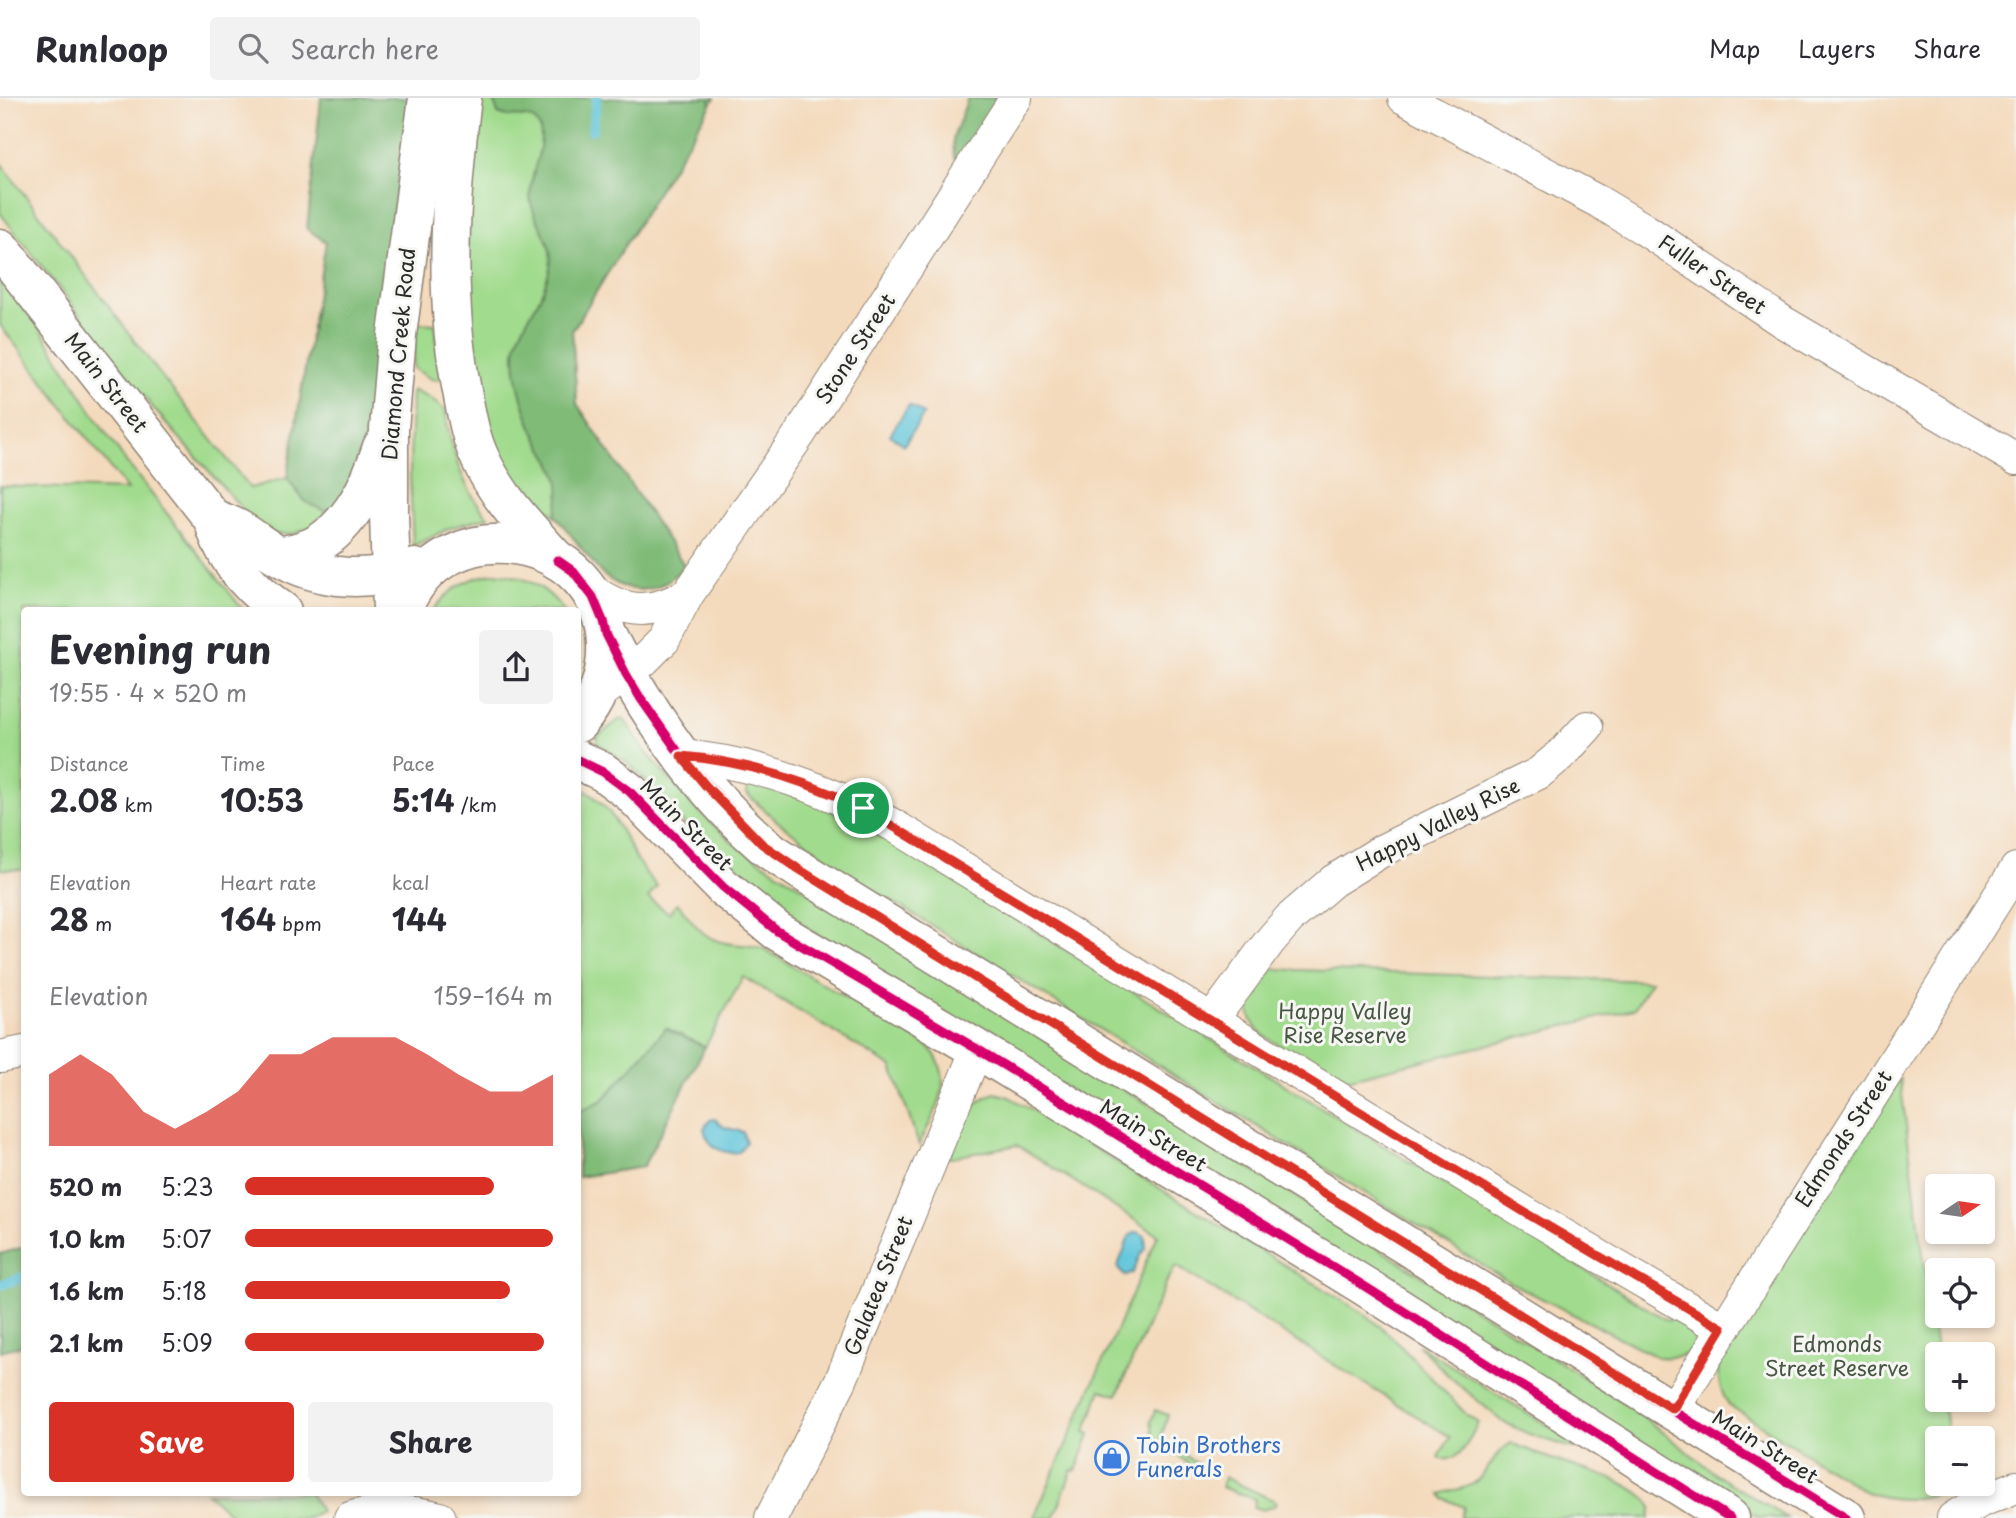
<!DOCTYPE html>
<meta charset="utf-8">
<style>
body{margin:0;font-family:"Playpen Sans",sans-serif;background:#f2f2f3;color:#2b2b33;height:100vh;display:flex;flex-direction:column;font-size:26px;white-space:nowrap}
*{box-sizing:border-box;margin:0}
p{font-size:23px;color:#7c7c81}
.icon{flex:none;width:38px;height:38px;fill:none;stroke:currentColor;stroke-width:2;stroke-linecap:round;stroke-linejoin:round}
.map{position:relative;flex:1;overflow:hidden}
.side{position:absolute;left:21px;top:509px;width:560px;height:889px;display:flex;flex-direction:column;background:#fff;border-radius:7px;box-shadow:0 4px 10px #0003}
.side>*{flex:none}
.needle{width:46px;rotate:77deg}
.buttons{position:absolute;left:1925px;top:1076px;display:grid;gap:14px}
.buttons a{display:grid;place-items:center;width:70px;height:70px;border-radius:7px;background:#fff;box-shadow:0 4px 10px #0003;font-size:35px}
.pin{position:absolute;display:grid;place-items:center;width:60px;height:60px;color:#fff;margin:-30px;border:4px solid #fff;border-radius:50%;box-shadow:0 2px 7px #0007}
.round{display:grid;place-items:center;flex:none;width:74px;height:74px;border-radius:7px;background:#f2f2f3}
.summary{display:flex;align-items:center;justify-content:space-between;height:119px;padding:0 28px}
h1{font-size:38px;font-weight:700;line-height:52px}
.metrics{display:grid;grid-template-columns:repeat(3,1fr);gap:10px;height:119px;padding:7px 28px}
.metrics div{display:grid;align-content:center}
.metrics b{font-size:30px;font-weight:700}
.metrics small{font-size:19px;font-weight:400}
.metrics p{font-size:19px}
.chart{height:196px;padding:14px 28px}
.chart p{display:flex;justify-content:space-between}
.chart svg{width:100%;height:126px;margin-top:7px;fill:#d93025;opacity:.7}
.action{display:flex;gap:14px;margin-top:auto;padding:14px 28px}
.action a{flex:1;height:80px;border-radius:7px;background:#d93025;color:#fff;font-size:28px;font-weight:700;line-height:80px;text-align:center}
.action a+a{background:#f2f2f3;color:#2b2b33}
ul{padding:0 28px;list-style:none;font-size:23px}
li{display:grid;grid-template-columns:112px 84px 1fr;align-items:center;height:52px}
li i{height:18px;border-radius:9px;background:#d93025}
header{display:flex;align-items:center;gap:42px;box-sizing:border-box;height:98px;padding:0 35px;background:#fff;border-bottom:2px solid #e1e1e2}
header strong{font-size:33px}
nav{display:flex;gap:38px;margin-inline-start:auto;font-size:24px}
.search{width:490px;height:63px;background:#f2f2f3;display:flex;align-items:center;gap:18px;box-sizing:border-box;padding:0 24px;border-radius:7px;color:#7c7c81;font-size:26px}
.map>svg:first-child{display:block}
.green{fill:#a1db8d;stroke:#66835c;stroke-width:2}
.forest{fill:#80bb78;stroke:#567352;stroke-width:2}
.water{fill:#5dc4da;stroke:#447882;stroke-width:2}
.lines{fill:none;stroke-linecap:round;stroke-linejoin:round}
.stream{stroke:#5dc4da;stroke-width:10}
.minor-casing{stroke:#908274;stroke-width:34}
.major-casing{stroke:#908274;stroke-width:41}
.minor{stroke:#fff;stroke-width:32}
.major{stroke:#fff;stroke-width:38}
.cycleway-casing{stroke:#f6f6f2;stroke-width:13}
.cycleway{stroke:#d6006c;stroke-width:9}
.route-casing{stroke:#fff;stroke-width:14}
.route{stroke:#d93025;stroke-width:9}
.labels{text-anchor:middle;stroke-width:6;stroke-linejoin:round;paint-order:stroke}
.street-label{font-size:21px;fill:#2b2b2b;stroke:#f6f6f2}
.park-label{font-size:21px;fill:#485744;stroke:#f6f6f2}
.shop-label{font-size:21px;fill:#366cbe;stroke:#f6f6f2;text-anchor:start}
</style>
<header>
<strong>Runloop</strong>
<div class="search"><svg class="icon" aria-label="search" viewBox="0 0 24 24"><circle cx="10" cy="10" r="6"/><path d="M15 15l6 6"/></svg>Search here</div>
<nav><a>Map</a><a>Layers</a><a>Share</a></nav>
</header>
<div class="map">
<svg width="2016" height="1420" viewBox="0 0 2016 1420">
<rect width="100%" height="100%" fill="#f6f6f2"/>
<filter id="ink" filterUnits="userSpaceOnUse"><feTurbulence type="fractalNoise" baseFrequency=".0143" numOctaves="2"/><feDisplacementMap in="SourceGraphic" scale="14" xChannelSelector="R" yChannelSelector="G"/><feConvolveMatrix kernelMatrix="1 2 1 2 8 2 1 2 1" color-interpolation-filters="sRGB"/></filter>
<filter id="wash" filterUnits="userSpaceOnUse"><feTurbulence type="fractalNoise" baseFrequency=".00686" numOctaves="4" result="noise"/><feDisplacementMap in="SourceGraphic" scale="28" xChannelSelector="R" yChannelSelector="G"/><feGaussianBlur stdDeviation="1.57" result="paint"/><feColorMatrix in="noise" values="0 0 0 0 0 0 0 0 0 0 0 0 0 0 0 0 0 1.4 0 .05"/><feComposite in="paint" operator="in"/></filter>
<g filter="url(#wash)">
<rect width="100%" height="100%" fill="#f4dabc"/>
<g class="green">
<path d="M 476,0 L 715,0 L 572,233 L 577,306 L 684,467 C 658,500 620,500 595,466 C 582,449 569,431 554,417 C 540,403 522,392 511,376 C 484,338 482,305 476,261 C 473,235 466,207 466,181 C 466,121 473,60 476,0 Z"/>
<path d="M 0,64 L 156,271 L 250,390 L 287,380 C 301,400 306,411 332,411 L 324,424 L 294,436 L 275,436 L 253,423 L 154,311 L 0,115 Z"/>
<path d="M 0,181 L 37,226 L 103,331 L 124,361 L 244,513 L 24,513 L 24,772 L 0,771 L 0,388 L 127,392 L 0,227 Z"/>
<path d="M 416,225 L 435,226 L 440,282 L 431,281 L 413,270 Z"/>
<path d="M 412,292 L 429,300 L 445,312 C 450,345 458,378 478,406 C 481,411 485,414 488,419 L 450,430 L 413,448 L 410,376 Z"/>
<path d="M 495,475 C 525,478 546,488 564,513 L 433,513 C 449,490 468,480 495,475 Z"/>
<path d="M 624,621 L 645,653 L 694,709 L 738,749 L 1628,1307 L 1720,1379 L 1787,1420 L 1760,1420 L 1563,1295 L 808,831 L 749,790 L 668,709 L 641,677 L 625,663 L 598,645 L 597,639 L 619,622 Z"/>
<path d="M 753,686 C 803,696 853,722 897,748 L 1668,1223 L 1672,1218 L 1691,1225 C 1705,1256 1682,1261 1657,1259 L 1511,1185 L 848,776 L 777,723 L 747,696 L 748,687 Z"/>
<path d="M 578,689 C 623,710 624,756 657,788 L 648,800 L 669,815 L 677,805 C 690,819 699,837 718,843 C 732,848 748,846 762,850 L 929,949 C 958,983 935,1013 919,1047 L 892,969 L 743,879 L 705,949 L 666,930 L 603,1002 L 578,1014 Z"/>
<path d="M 1265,871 L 1651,883 L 1634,911 L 1335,984 L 1260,935 C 1241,913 1249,892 1265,871 Z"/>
<path d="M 1900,981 L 1937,1262 L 1937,1302 L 1943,1302 L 1948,1340 L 1937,1340 L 1937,1386 L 1954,1386 L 1954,1388 C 1923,1403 1898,1405 1866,1394 L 1729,1307 C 1720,1294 1717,1282 1718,1266 Z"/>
<path d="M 995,995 L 1009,999 L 1034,1013 L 1369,1219 L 1389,1236 L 1467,1317 L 1478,1325 C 1469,1341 1462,1365 1440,1361 L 1439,1359 L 1450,1339 L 1176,1168 L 1165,1187 L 1117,1297 L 1101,1292 L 1085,1334 L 1090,1336 L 1076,1373 L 1072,1372 L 1054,1420 L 1034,1420 L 1158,1137 L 1017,1047 L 949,1060 C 959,1033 965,1005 995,995 Z"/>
<path d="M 1418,1247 L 1571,1342 L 1575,1349 L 1572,1350 L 1529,1336 L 1503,1324 L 1450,1279 Z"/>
<path d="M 1155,1312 L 1168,1317 L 1161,1340 L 1198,1366 L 1196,1371 L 1154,1341 L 1151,1323 Z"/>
<path d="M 1511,1345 C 1528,1352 1545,1359 1563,1365 C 1591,1374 1635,1383 1652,1409 L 1649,1420 L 1460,1420 L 1464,1409 L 1443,1400 L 1441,1396 C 1451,1391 1463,1392 1473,1386 C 1489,1375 1494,1355 1511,1345 Z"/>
<path d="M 1224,1379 L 1273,1402 L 1276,1404 L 1274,1408 L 1263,1412 L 1253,1409 L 1255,1401 L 1221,1389 Z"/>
<path d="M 207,1395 L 310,1395 L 320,1413 L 308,1420 L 235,1420 Z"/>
</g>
<g class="forest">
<path d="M 321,0 L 410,0 L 384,178 L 369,327 L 348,388 L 332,411 L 324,413 L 306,404 L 287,380 L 326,144 L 307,131 Z"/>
<path d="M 493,0 L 710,0 L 711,7 L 572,233 L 577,306 L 684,467 C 660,497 631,499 601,475 L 555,417 C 569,374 547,365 532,329 C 523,307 515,281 515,257 C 515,235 531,219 540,199 C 544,190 548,179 550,169 C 555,142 532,124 530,99 C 529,78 545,50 540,31 C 533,11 512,23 498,16 Z"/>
<path d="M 968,0 L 997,0 L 962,61 L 959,62 L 954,59 L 953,41 Z"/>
<path d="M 666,930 L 705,949 L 643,1069 L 578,1079 L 578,1014 L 603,1002 Z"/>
<path d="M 24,1149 L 24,1247 L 0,1253 L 0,1156 Z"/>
</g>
<g class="water">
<path d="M 909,307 L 924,316 L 904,347 L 890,337 Z"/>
<path d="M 715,1021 L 724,1029 L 743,1034 L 746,1044 L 739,1054 C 722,1057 707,1048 704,1030 L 710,1022 Z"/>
<path d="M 1138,1134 L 1145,1138 L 1146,1150 L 1139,1159 L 1133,1175 L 1125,1178 L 1118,1171 C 1118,1163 1121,1161 1124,1153 C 1128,1143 1125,1137 1138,1134 Z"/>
</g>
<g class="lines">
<g class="stream">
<path d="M 592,32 L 597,0"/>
<path d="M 0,1187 L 24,1179"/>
</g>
</g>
</g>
<g filter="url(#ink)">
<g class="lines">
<g class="minor-casing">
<g id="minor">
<path d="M 1404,0 L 1599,104 L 1644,131 L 1783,224 L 2016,361"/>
<path d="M 585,487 C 620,515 649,519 688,496"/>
<path d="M 609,589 L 644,562 L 664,542 L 688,496 L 799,337 L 1016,0"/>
<path d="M 681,658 C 756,664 827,691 893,727 L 1529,1117 L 1722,1230"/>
<path d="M 1211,923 L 1270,843 L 1289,821 L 1333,783 L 1383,752 L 1539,675 L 1564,654 L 1587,629"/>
<path d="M 0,959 L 24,954"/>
<path d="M 1673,1311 L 2016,771"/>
<path d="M 350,1420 C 378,1411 412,1412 440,1420"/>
<path d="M 771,1420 L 841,1282 L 977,951"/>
<path d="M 1953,1420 L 1979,1404 L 2016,1389"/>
</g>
</g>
<g class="major-casing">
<g id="major">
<path d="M 462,0 C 450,98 443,201 463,298 C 467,319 471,341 480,360 C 498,400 528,430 557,462"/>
<path d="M 0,150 L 213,421 C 223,459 249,490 282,513"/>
<path d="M 213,421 C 243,429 253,443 279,458 C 323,484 367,483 415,470"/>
<path d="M 280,458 C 292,455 305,453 316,447 C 352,426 370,386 382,349"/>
<path d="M 392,513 L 389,416 L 389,331 L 397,237 L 428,0"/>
<path d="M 402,513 C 442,406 603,434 606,547 C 607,577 598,603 578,625"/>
<path d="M 606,536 C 646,613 696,688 762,746 C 772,755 785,762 797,770 L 1846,1420"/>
<path d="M 578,662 L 603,674 L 630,694 L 723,789 L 777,833 L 977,951 L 1361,1186 L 1730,1420"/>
</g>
</g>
<use href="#minor" class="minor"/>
<use href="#major" class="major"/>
<g class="cycleway-casing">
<g id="cycleway">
<path d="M 557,462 L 573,473 L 593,499 L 603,523 L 606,536 L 626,576 L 641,601 L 681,658 L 762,746 L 797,770 L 1846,1420"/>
<path d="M 578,662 L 603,674 L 630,694 L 723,789 L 777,833 L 977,951 L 1361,1186 L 1730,1420"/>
</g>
</g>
<use href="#cycleway" class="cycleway"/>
</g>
</g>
<g class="lines" filter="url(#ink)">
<g class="route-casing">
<path id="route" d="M 681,658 C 744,663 806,683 863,710 L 1529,1117 L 1722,1230 L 1673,1311 L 797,770 L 762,746 L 706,688 Z"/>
</g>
<use href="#route" class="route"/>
</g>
<defs>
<g id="shop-ring" transform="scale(1.75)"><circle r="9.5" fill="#f6f6f2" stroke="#3f7fe0" stroke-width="1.5"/><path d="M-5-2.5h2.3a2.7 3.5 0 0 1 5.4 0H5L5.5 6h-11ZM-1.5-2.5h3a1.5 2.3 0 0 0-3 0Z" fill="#3f7fe0"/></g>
</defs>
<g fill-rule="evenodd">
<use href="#shop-ring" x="1112" y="1360"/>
</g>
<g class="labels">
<g class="street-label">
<text transform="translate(1712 177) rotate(34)" y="7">Fuller Street</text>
<text transform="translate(856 251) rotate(-57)" y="7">Stone Street</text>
<text transform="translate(399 256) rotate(-85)" y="7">Diamond Creek Road</text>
<text transform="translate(106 285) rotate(52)" y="7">Main Street</text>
<text transform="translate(686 727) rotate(45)" y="7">Main Street</text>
<text transform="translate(1438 727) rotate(-27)" y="7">Happy Valley Rise</text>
<text transform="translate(1153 1038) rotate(31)" y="7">Main Street</text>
<text transform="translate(1844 1041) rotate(-57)" y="7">Edmonds Street</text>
<text transform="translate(879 1188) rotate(-68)" y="7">Galatea Street</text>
<text transform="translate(1765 1349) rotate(32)" y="7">Main Street</text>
</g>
<g class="park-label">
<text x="1345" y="921">Happy Valley<tspan x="1345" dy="24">Rise Reserve</tspan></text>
<text x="1837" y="1254">Edmonds<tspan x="1837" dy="24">Street Reserve</tspan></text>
</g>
<g class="shop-label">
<text x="1136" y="1355">Tobin Brothers<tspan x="1136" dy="24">Funerals</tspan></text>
</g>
</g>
</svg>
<div class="buttons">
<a><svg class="needle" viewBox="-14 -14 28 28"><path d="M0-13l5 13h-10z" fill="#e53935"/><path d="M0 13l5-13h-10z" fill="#7c7c81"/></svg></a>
<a><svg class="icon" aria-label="locate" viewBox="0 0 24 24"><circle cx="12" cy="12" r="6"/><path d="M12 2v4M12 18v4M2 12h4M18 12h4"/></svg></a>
<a>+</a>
<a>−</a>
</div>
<div class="pin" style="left:863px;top:710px;background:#1e9e55"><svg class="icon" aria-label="arrive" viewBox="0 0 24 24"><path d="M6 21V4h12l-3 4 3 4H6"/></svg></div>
<section class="side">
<div class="summary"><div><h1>Evening run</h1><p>19:55 · 4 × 520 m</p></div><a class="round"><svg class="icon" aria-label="share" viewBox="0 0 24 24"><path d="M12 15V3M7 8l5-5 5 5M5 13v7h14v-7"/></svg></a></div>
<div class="metrics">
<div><p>Distance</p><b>2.08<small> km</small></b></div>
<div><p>Time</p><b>10:53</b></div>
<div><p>Pace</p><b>5:14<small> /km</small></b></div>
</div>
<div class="metrics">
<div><p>Elevation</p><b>28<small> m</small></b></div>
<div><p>Heart rate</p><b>164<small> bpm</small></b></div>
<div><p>kcal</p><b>144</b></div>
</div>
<div class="chart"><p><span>Elevation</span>159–164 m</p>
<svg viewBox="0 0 160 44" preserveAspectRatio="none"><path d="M0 44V19L10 12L20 19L30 32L40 38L50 32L60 25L70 12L80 12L90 6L100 6L110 6L120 12L130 19L140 25L150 25L160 19V44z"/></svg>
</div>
<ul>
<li><b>520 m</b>5:23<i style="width:81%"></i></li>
<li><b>1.0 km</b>5:07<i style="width:100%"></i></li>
<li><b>1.6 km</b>5:18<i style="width:86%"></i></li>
<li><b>2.1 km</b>5:09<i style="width:97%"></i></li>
</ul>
<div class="action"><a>Save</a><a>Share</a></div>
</section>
</div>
